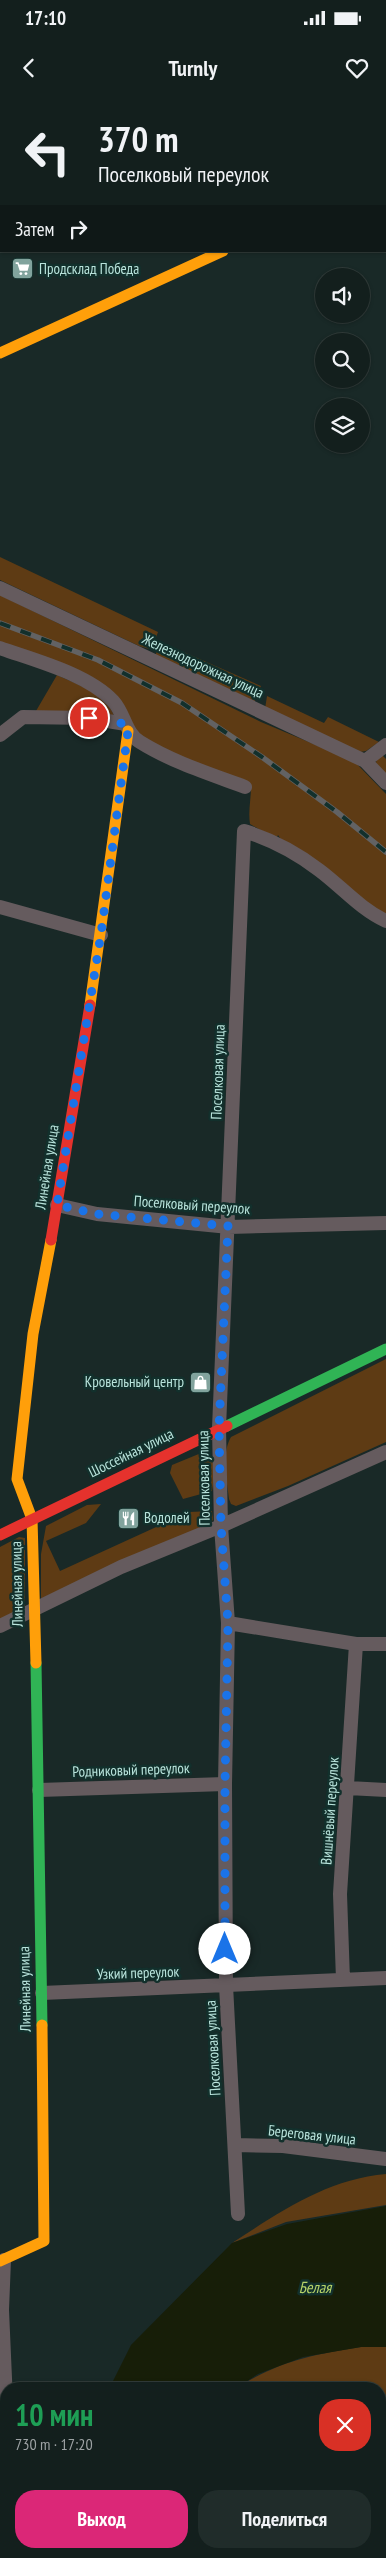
<!DOCTYPE html>
<html lang="ru">
<meta charset="utf-8">
<style>
:root{--surface:#131f1d;--page:#202c2a;--text:#f1f3f6;--muted:#9da2a4;--line:#323d3b;--accent:#db2777}
body{margin:0;font-family:"PT Sans Narrow",sans-serif;background:var(--page);color:var(--text);height:100vh;display:flex;flex-direction:column;font-size:19px;white-space:nowrap}
*{box-sizing:border-box;margin:0}
p{font-size:16px;color:var(--muted)}
.icon{flex:none;width:28px;height:28px;fill:none;stroke:currentColor;stroke-width:2;stroke-linecap:round;stroke-linejoin:round}
.map{position:relative;flex:1;overflow:hidden}
.panel{position:absolute;left:0px;top:2282px;width:386px;height:176px;display:flex;flex-direction:column;background:var(--surface);border-radius:20px 20px 0 0;box-shadow:0 1px 4px #0004,0 0 0 1px var(--line)}
.panel>*{flex:none}
.guide{position:absolute;left:0px;top:0px;width:386px;height:152px;box-shadow:0 1px 4px #0004,0 0 0 1px var(--line);background:#131f1d;color:var(--text);overflow:hidden}
.fabs{position:absolute;left:315px;top:168px;display:grid;gap:10px}
.fabs a{display:grid;place-items:center;width:55px;height:55px;border-radius:50%;background:var(--surface);box-shadow:0 1px 4px #0004,0 0 0 1px var(--line);font-size:25px}
.pin{position:absolute;display:grid;place-items:center;width:42px;height:42px;color:#fff;margin:-21px;border:2px solid #fff;border-radius:50%;box-shadow:0 1px 5px #0007}
.me{position:absolute;width:55px;margin:-28px;rotate:0deg;stroke-linejoin:round;filter:drop-shadow(0 0 4px #0008)}
.turn{display:flex;align-items:center;gap:18px;height:105px;padding:0 15px;font-size:22px}
.turn .icon{width:65px;height:65px;stroke-width:2.5}
.turn b{display:block;font-size:35px;line-height:42px}
.then{display:flex;align-items:center;height:48px;padding:0 15px;background:#0003;gap:10px;font-size:19px}
.round{display:grid;place-items:center;flex:none;width:52px;height:52px;border-radius:20px;background:var(--page)}
.summary{display:flex;align-items:center;justify-content:space-between;height:85px;padding:0 15px}
h1{font-size:30px;font-weight:600;line-height:38px;color:#1e9e55}
.action{display:flex;gap:10px;margin-top:auto;padding:10px 15px}
.action a{flex:1;height:58px;border-radius:20px;background:var(--accent);color:#fff;font-size:20px;font-weight:600;line-height:58px;text-align:center}
.action a+a{background:var(--page);color:var(--text)}
.status{display:flex;justify-content:space-between;align-items:center;height:35px;padding:0 25px;background:var(--surface);direction:ltr}
.status svg{height:14px;fill:currentColor}
header{display:flex;justify-content:space-between;align-items:center;height:65px;padding:0 15px;background:var(--surface);font-size:22px;font-weight:600}
.map>svg:first-child{display:block}
.green{fill:#5e3b14}
.water{fill:#171e08}
.lines{fill:none;stroke-linecap:round;stroke-linejoin:round}
.street{stroke:#655b5e;stroke-width:14}
.fast{stroke:#30b455;stroke-width:11}
.slow{stroke:#ff9f0a;stroke-width:11}
.jam{stroke:#e5322d;stroke-width:11}
.rail-casing{stroke:#626263;stroke-width:5.5}
.rail{stroke:#12302c;stroke-width:4;stroke-dasharray:11;stroke-linecap:butt}
.route{stroke:#1a73e8;stroke-width:9;stroke-dasharray:0 16.2}
.labels{text-anchor:middle;stroke-width:5;stroke-linejoin:round;paint-order:stroke}
.poi-label{font-size:15px;fill:#b9e4dc;stroke:#12302c;text-anchor:start}
.street-label{font-size:15px;fill:#b9e4dc;stroke:#12302c}
.water-label{font-size:16px;font-style:italic;fill:#b5d268;stroke:#12302c}
</style>
<div class="status"><b>17:10</b><svg viewBox="0 0 49 12"><path d="M0 12V9h3v3zM5 12V6h3v6zM10 12V3h3v9zM15 12V0h3v12zM26 1h20v11H26zM47 4h2v5h-2z"/></svg></div>
<header><svg class="icon" aria-label="back" viewBox="0 0 24 24"><path d="M15 5l-7 7 7 7"/></svg>Turnly<svg class="icon" aria-label="heart" viewBox="0 0 24 24"><path d="M12 20l-8-8c-3-5 5-10 8-4 3-6 11-1 8 4z"/></svg></header>
<div class="map">
<svg width="386" height="2458" viewBox="0 0 386 2458">
<rect width="100%" height="100%" fill="#192927"/>
<path class="green" d="M 0,457 L 158,532 L 153,546 L 149,549 L 139,546 L 0,480 Z
M 0,495 L 261,622 L 354,661 L 386,694 L 386,818 L 284,744 L 278,735 L 276,739 L 250,724 C 248,711 251,700 251,686 L 167,653 L 138,636 L 120,604 L 0,545 Z
M 161,542 L 261,586 L 254,602 L 155,556 Z
M 57,575 C 76,584 107,594 114,616 L 36,611 Z
M 267,596 L 324,623 L 328,617 L 379,642 L 366,651 L 360,652 L 265,609 Z
M 382,655 L 386,659 L 386,677 L 376,663 L 377,656 Z
M 386,1259 L 386,1342 L 288,1386 L 236,1406 L 231,1404 L 229,1399 C 227,1380 221,1354 231,1337 Z
M 206,1351 L 216,1368 L 212,1391 L 183,1399 L 170,1373 L 172,1365 Z
M 101,1404 L 86,1423 L 46,1441 L 60,1471 L 189,1412 L 212,1411 L 213,1420 L 203,1428 L 41,1500 L 41,1454 L 46,1426 L 87,1405 Z
M 19,1437 L 25,1438 L 25,1509 L 0,1521 L 0,1447 Z
M 386,2074 L 386,2105 L 286,2122 L 232,2143 C 280,2112 327,2079 386,2074 Z
M 361,2247 L 386,2247 L 386,2458 L 110,2458 L 113,2452 L 380,2452 L 380,2289 L 235,2289 C 279,2261 311,2255 361,2247 Z"/>
<path class="water" d="M 386,2106 L 386,2247 L 361,2247 L 303,2257 L 258,2274 L 235,2289 L 109,2289 L 131,2245 L 232,2143 L 287,2124 Z
M 6,2427 L 6,2452 L 113,2453 L 110,2458 L 0,2458 L 0,2433 Z"/>
<g class="lines">
<path class="street" d="M 0,488 L 365,661 L 386,683
M 0,548 C 34,560 88,574 113,601 C 125,614 125,633 140,642 C 172,662 210,674 245,687
M 0,635 L 23,617 L 89,618 L 126,624
M 365,661 L 386,645
M 0,807 L 101,835
M 57,1105 L 97,1114 L 229,1127 L 386,1123
M 228,1523 L 356,1544 L 386,1544
M 0,1526 L 121,1467 L 221,1426 L 386,1352
M 348,1688 L 386,1690
M 39,1690 L 225,1684
M 343,1880 L 340,1794 L 356,1544
M 42,1893 L 386,1878
M 235,2045 L 283,2046 L 386,2059
M 238,2114 L 226,1885 L 225,1684 L 228,1523 L 221,1426 L 219,1328 L 244,731 C 270,739 297,753 319,770 C 342,787 360,809 386,821
M 0,2321 L 6,2301 L 2,2210 L 4,2160"/>
<path class="fast" d="M 385,83 L 386,82
M 227,1326 L 386,1249
M 36,1563 L 42,1925"/>
<path class="slow" d="M 0,253 L 223,151
M 90,905 L 128,631
M 36,1563 L 32,1419 L 17,1379 L 33,1234 L 51,1140
M 0,2161 L 44,2141 L 42,1925"/>
<path class="jam" d="M 51,1140 L 90,905
M 0,1435 L 227,1326"/>
<defs>
<path id="rail" d="M 0,523 L 98,560 L 182,603 L 262,657 L 337,712 L 386,752"/>
</defs>
<use href="#rail" class="rail-casing"/>
<use href="#rail" class="rail"/>
</g>
<g class="lines">
<path class="route" d="M 89,618 L 126,624 L 128,631 L 101,834 L 57,1105 L 97,1114 L 228,1126 L 219,1328 L 221,1426 L 228,1523 L 225,1684 L 225,1849"/>
</g>
<defs>
<symbol id="supermarket-square" viewBox="-11 -11 22 22"><rect x="-9" y="-9" width="18" height="18" rx="4" fill="#81a39d" stroke="#12302c"/><path d="M-6-5.5h2.5l.6 2H6L4.5 2H-2.5L-4.4-4H-6ZM-1.5 3.2a1.3 1.3 0 1 0 .1 0ZM3 3.2a1.3 1.3 0 1 0 .1 0Z" fill="#fff"/></symbol>
<symbol id="shop-square" viewBox="-11 -11 22 22"><rect x="-9" y="-9" width="18" height="18" rx="4" fill="#81a39d" stroke="#12302c"/><path d="M-5-2.5h2.3a2.7 3.5 0 0 1 5.4 0H5L5.5 6h-11ZM-1.5-2.5h3a1.5 2.3 0 0 0-3 0Z" fill="#fff"/></symbol>
<symbol id="restaurant-square" viewBox="-11 -11 22 22"><rect x="-9" y="-9" width="18" height="18" rx="4" fill="#81a39d" stroke="#12302c"/><path d="M-5-6h1v4h1v-4h1v4h1v-4h1v5L-1.5 .5V6h-2V.5L-5-1ZM5-6V6H3V1.5H1.5Q1.5-4 5-6Z" fill="#fff"/></symbol>
</defs>
<g fill-rule="evenodd">
<use href="#supermarket-square" x="10" y="156" width="25" height="25"/>
<use href="#shop-square" x="188" y="1270" width="25" height="25"/>
<use href="#restaurant-square" x="116" y="1406" width="25" height="25"/>
</g>
<g class="labels">
<g class="poi-label">
<text x="39" y="174">Продсклад Победа</text>
<text x="184" y="1287" text-anchor="end">Кровельный центр</text>
<text x="144" y="1423">Водолей</text>
</g>
<g class="street-label">
<text transform="translate(203 566) rotate(25)" y="5">Железнодорожная улица</text>
<text transform="translate(218 972) rotate(-88)" y="5">Поселковая улица</text>
<text transform="translate(47 1067) rotate(-81)" y="5">Линейная улица</text>
<text transform="translate(192 1105) rotate(4)" y="5">Поселковый переулок</text>
<text transform="translate(131 1353) rotate(-26)" y="5">Шоссейная улица</text>
<text transform="translate(204 1378) rotate(-91)" y="5">Поселковая улица</text>
<text transform="translate(17 1484) rotate(-91)" y="5">Линейная улица</text>
<text transform="translate(131 1670) rotate(-2)" y="5">Родниковый переулок</text>
<text transform="translate(330 1711) rotate(-86)" y="5">Вишнёвый переулок</text>
<text transform="translate(138 1873) rotate(-2)" y="5">Узкий переулок</text>
<text transform="translate(25 1889) rotate(-91)" y="5">Линейная улица</text>
<text transform="translate(213 1948) rotate(-93)" y="5">Поселковая улица</text>
<text transform="translate(312 2035) rotate(6)" y="5">Береговая улица</text>
</g>
<g class="water-label">
<text x="315" y="2193">Белая</text>
</g>
</g>
</svg>
<div class="fabs">
<a><svg class="icon" aria-label="sound" viewBox="0 0 24 24"><path d="M4 9h4l5-4v14l-5-4H4zM17 9q2 3 0 6"/></svg></a>
<a><svg class="icon" aria-label="search" viewBox="0 0 24 24"><circle cx="10" cy="10" r="6"/><path d="M15 15l6 6"/></svg></a>
<a><svg class="icon" aria-label="layers" viewBox="0 0 24 24"><path d="M12 4l9 5-9 5-9-5zM3 14l9 5 9-5"/></svg></a>
</div>
<div class="pin" style="left:89px;top:618px;background:#d93025"><svg class="icon" aria-label="arrive" viewBox="0 0 24 24"><path d="M6 21V4h12l-3 4 3 4H6"/></svg></div>
<svg class="me" style="left:225px;top:1849px" viewBox="-20 -20 40 40"><circle r="19" fill="#fff"/><path d="M0-13L10 11 0 6-10 11z" fill="#1a73e8"/></svg>
<div class="guide">
<div class="turn"><svg class="icon" aria-label="left" viewBox="0 0 24 24"><path d="M17 20v-9H6M10 6l-5 5 5 5"/></svg><div><b>370 m</b>Поселковый переулок</div></div>
<div class="then">Затем<svg class="icon" aria-label="right" viewBox="0 0 24 24"><path d="M7 20v-9h11M14 6l5 5-5 5"/></svg></div>
</div>
<section class="panel">
<div class="summary"><div><h1>10 мин</h1><p>730 m · 17:20</p></div><a class="round" style="background:#d93025;color:#fff"><svg class="icon" aria-label="close" viewBox="0 0 24 24"><path d="M6 6l12 12M18 6L6 18"/></svg></a></div>
<div class="action"><a>Выход</a><a>Поделиться</a></div>
</section>
</div>
